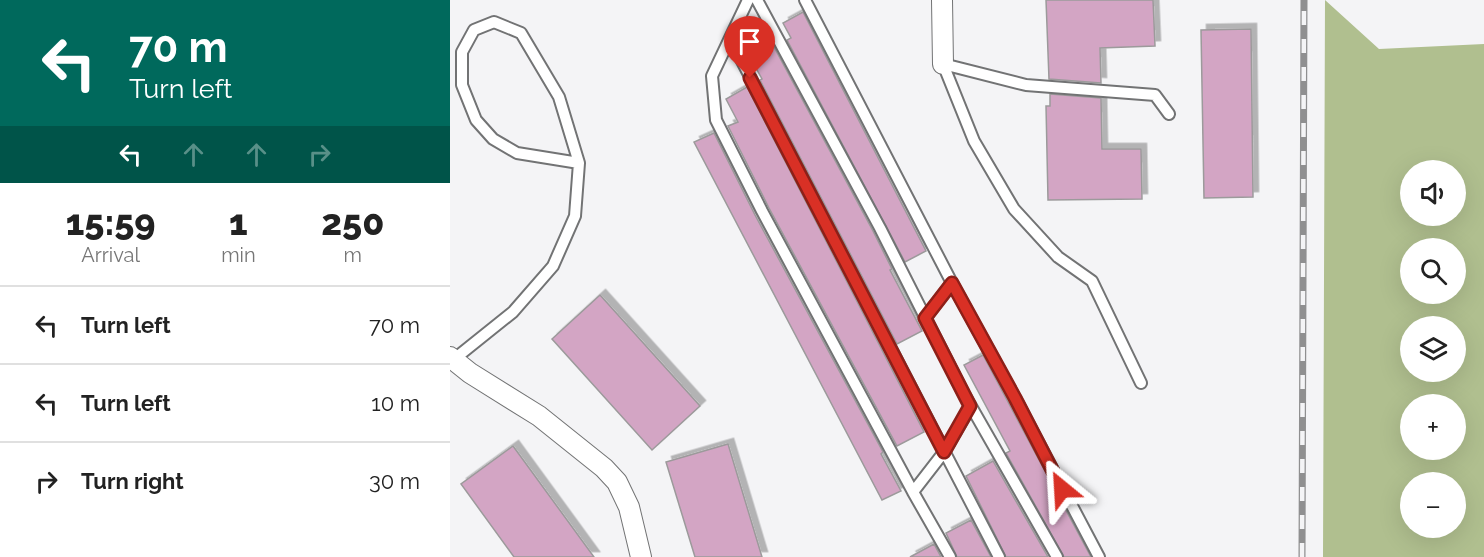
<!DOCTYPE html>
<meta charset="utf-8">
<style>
:root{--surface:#fff;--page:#f6f6f6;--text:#222;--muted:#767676;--line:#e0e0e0}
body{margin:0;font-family:Raleway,sans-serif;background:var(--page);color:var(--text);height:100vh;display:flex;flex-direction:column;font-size:22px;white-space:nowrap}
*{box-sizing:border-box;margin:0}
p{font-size:20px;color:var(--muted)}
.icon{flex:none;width:33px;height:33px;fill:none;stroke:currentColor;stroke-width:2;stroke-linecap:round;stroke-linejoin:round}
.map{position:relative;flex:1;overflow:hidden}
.panel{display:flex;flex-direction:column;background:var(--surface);width:450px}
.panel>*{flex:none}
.guide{background:#00695c;color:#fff;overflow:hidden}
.tools{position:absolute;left:950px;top:160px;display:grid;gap:12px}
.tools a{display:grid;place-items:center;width:66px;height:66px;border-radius:50%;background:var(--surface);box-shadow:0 6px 24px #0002;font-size:30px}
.pin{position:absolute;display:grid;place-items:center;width:51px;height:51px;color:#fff;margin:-62px -26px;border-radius:50% 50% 50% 0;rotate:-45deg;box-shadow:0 0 6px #0007}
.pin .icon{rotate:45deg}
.me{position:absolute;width:66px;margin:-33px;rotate:333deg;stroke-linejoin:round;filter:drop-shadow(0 0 4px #0008)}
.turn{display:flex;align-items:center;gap:21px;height:126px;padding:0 30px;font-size:27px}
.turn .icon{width:78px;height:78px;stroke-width:2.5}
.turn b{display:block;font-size:42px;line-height:51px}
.lanes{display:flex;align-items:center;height:57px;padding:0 30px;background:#0003;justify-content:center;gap:30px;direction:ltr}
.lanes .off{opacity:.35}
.eta{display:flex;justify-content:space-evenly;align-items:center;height:102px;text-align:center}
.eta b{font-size:36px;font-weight:800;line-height:42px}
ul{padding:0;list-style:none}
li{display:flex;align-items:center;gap:18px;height:78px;padding:0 30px;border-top:2px solid var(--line)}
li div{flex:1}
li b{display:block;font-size:22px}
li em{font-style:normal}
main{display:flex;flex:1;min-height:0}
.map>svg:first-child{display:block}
.forest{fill:#b0bf8f;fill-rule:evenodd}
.building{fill:#d3a5c4;stroke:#9c9a9b;stroke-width:1.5;filter:url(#shadow)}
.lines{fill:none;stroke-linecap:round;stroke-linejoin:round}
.service-casing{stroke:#727374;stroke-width:14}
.minor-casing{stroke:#727374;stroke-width:22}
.service{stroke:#fff;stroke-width:10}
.minor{stroke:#fff;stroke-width:20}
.rail-casing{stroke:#8f8f90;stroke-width:7}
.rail{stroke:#f4f4f6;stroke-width:4.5;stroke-dasharray:14;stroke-linecap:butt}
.route-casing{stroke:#8d1f18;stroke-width:15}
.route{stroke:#d93025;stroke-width:10}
</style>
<main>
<section class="panel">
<div class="guide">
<div class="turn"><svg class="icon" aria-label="left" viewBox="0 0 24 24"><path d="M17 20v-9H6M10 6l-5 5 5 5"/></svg><div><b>70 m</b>Turn left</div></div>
<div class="lanes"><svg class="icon" aria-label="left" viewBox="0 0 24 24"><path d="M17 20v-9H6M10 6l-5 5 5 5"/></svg><svg class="icon off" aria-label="ahead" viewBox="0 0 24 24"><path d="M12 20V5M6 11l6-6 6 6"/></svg><svg class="icon off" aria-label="ahead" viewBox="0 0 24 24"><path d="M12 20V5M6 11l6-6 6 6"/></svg><svg class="icon off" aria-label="right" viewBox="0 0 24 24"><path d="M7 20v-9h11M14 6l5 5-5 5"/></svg></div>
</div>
<div class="eta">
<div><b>15:59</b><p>Arrival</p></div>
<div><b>1</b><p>min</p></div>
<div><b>250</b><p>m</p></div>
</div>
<ul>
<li><svg class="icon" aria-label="left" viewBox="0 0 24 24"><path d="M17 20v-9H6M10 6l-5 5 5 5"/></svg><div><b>Turn left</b></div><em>70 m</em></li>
<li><svg class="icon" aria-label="left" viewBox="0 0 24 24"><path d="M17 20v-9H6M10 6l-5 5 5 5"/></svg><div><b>Turn left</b></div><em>10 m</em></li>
<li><svg class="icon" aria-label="right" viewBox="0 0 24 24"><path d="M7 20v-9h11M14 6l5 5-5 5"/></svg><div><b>Turn right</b></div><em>30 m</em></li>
</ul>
</section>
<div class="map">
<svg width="1034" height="557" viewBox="0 0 1034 557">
<defs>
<filter id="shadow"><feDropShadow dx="5.5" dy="-5.5" stdDeviation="0" flood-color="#0004"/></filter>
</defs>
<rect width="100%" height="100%" fill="#f4f4f6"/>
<path class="forest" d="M 875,0 L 929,49 L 1034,44 L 1034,557 L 873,557 ZM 960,171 L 1005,171 L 1005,216 L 960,216 ZM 960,249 L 1005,249 L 1005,294 L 960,294 ZM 960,327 L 1005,327 L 1005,372 L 960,372 ZM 960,405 L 1005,405 L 1005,450 L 960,450 ZM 960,483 L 1005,483 L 1005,528 L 960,528 Z"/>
<path class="building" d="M 596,0 L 703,0 L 705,46 L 650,48 L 651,83 L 599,79 Z
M 353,12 L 476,251 L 455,262 L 337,40 L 341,38 L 333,23 Z
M 801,29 L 803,197 L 754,198 L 751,30 Z
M 324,47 L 423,231 L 442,269 L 440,270 L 472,331 L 447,344 L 310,80 L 312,79 L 301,59 Z
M 297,87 L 474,432 L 447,446 L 319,208 L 278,126 L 288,122 L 276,99 Z
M 600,94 L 651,98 L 652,149 L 691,149 L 692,199 L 598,200 L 596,106 L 600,106 Z
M 264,133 L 305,215 L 433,452 L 431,454 L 451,491 L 432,500 L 244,142 Z
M 150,295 L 250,406 L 202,450 L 102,339 Z
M 533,355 L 558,402 L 641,557 L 614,557 L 556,453 L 560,451 L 514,365 Z
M 278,444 L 312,557 L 245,557 L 216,462 Z
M 63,446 L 144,557 L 64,557 L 11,484 Z
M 543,461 L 598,557 L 556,557 L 516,476 Z
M 521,520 L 541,557 L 507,557 L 496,533 Z
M 484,544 L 491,557 L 460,557 Z"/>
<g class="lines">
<defs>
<path id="service" d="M 298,0 L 262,76 L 266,120 L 312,211 L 463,492 L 500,557
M 307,0 L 430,228 L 514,394 L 607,557
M 355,0 L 502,283 L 565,398 L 649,557
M 280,38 L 549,557
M 493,64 L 524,141 L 564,209 L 608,257 L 642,281 L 691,383
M 493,64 L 576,85 L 705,95 L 719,114
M 475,318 L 502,283
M 3,360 L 63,312 L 103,266 L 125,216 L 129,163 L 109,97 L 71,33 L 44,22 L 24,30 L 12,52 L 12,85 L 26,120 L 43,139 L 67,153 L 129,163
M 463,492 L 494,452 L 521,406"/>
<path id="minor" d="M 492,0 L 493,64
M 0,357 L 20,373 L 89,416 L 154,468 L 167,482 L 179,507 L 191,557"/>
</defs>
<use href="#service" class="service-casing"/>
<use href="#minor" class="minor-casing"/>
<use href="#service" class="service"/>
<use href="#minor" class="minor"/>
<defs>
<path id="rail" d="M 852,557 L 854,0"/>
</defs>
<use href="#rail" class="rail-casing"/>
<use href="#rail" class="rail"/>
</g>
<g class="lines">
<defs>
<path id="route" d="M 300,78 L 494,452 L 520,406 L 475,318 L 502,283 L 565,398 L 612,489"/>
</defs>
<use href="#route" class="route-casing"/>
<use href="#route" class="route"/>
</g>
</svg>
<div class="tools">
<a><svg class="icon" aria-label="sound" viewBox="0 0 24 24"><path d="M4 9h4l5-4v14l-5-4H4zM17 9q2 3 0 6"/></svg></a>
<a><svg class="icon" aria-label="search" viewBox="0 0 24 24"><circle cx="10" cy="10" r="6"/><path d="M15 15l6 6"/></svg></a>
<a><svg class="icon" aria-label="layers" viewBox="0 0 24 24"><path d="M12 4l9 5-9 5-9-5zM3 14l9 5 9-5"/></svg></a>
<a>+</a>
<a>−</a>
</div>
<div class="pin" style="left:300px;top:78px;background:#d93025"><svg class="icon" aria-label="arrive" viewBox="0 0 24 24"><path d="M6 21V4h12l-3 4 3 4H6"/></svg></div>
<svg class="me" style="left:612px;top:489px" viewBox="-20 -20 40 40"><path d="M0-17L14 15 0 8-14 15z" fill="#d93025" stroke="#fff" stroke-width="4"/></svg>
</div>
</main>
